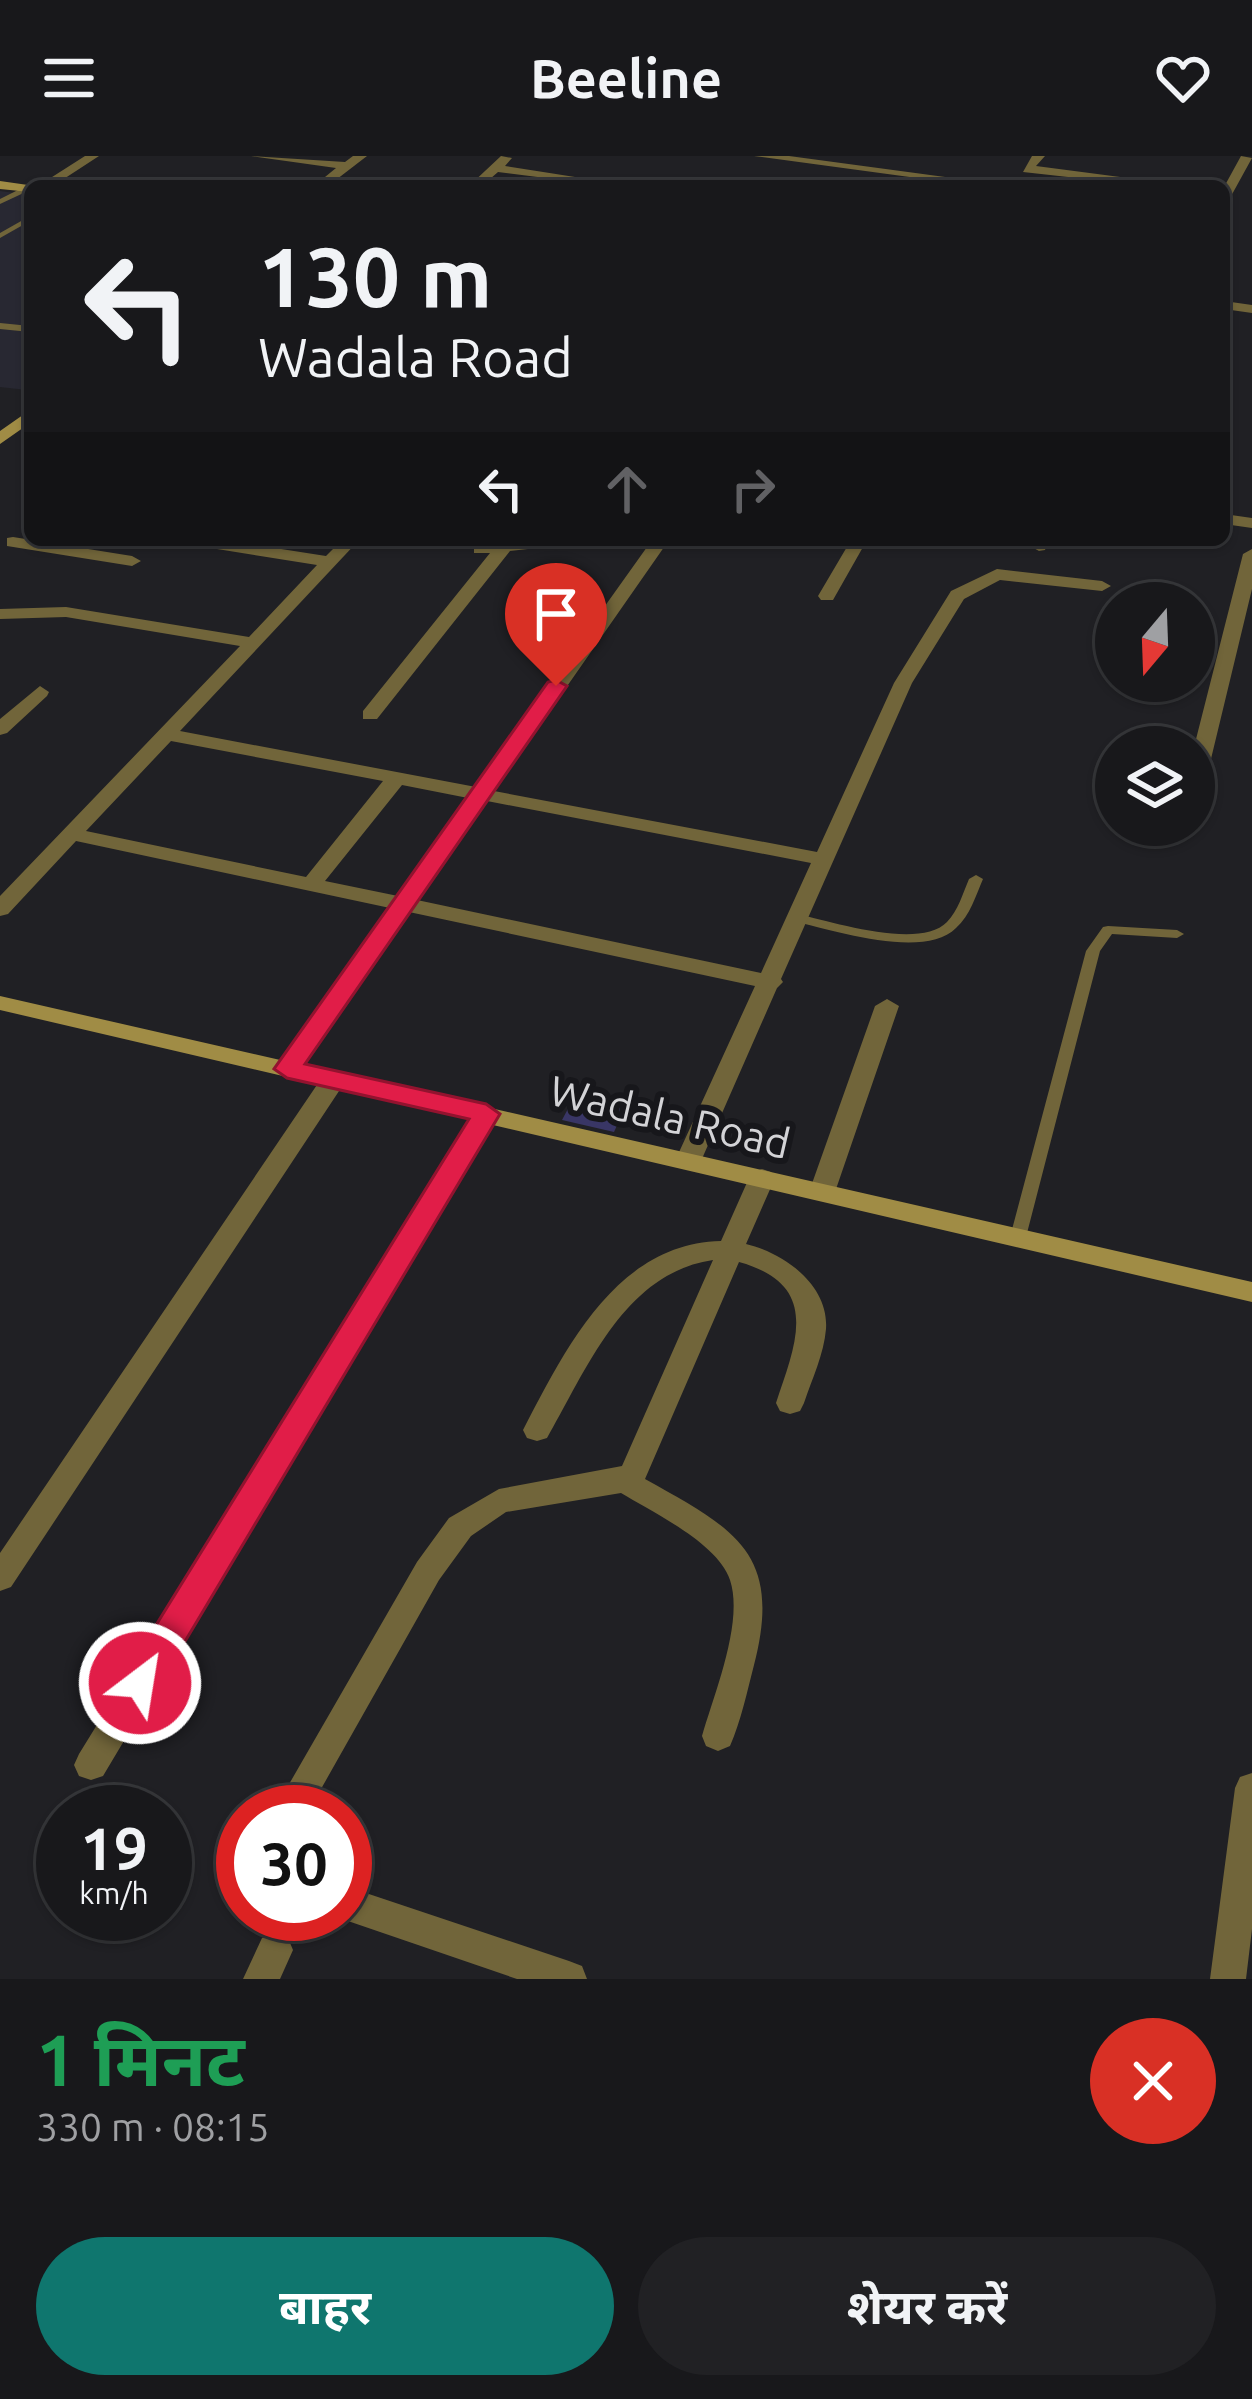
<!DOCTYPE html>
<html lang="hi">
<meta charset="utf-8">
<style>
:root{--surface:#18181b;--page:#212124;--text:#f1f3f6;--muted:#9fa0a3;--line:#36373a;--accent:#0f766e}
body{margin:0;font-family:Ubuntu,"Noto Sans Devanagari",sans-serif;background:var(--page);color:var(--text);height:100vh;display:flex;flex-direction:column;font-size:45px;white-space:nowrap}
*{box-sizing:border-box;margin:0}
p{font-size:39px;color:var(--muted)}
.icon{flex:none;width:66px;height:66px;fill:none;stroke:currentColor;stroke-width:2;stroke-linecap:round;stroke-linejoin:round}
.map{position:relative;height:1823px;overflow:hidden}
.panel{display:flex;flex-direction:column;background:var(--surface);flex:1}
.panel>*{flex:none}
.hud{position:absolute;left:24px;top:24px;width:1206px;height:366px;border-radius:18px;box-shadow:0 3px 9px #0004,0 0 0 3px var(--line);background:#18181b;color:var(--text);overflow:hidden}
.needle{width:78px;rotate:199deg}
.controls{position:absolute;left:1095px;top:426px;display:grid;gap:24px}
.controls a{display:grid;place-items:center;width:120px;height:120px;border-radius:50%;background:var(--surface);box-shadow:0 3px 9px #0004,0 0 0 3px var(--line);font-size:60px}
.speed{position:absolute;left:36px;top:1629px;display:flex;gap:24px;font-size:60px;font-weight:700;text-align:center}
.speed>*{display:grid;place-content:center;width:156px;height:156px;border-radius:50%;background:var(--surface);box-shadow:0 3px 9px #0004,0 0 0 3px var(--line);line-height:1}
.speed small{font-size:30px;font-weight:400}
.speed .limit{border:18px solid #d22;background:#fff;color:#111}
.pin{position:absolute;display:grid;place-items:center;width:102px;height:102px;color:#fff;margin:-123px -51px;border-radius:50% 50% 50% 0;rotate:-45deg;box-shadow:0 0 12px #0007}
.pin .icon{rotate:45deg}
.me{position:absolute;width:132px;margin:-66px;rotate:31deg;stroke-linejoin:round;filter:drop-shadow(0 0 9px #0008)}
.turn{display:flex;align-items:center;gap:42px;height:252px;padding:0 36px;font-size:54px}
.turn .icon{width:156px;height:156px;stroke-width:2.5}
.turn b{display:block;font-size:84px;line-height:102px}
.lanes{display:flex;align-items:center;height:114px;padding:0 36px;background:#0003;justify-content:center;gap:60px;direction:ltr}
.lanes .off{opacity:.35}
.round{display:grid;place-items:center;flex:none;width:126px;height:126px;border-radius:63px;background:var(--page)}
.head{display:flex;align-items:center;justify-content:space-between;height:204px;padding:0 36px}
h1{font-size:72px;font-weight:700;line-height:90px;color:#1e9e55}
.action{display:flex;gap:24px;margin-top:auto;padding:24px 36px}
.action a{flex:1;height:138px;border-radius:72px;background:var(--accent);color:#fff;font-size:48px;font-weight:700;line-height:138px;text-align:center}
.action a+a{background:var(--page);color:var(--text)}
header{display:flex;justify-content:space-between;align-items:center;height:156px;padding:0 36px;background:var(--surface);font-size:54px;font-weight:700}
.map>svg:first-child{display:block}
.built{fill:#282832}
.building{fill:#393665}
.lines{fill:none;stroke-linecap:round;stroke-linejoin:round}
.lane{fill:#71653a;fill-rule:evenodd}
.street{fill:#71653a;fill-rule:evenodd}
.secondary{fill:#a08c45;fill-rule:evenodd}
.route{fill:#e11d48;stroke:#92132f;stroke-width:3}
.labels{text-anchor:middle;stroke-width:12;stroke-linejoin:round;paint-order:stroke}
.street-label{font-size:42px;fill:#d3d3d6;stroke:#17171b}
</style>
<header><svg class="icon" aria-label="menu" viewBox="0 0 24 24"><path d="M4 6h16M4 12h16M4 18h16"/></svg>Beeline<svg class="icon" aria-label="heart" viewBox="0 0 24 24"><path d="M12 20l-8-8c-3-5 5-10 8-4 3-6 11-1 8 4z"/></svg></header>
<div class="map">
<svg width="1252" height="1823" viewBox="0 0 1252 1823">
<rect width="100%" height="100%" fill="#202024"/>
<path class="built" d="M 0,35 L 30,39 L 27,234 L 0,231 Z"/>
<path class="building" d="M 577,936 L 627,947 L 614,976 L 562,964 Z"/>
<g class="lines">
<path class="lane" d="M 26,30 L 30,30 L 30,34 L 0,48 L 0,43 Z
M 30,60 L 30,65 L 0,82 L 0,77 Z
M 0,167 L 30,170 L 30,176 L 0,173 Z
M 976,719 L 983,723 C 976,739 970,760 956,772 C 924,804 833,774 793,765 L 791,762 L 798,758 C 832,766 920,794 947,766 C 958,755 963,737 969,723 Z
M 1108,770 L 1177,774 L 1184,778 L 1177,782 L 1112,778 L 1100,795 L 1026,1081 L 1024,1085 L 1012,1085 L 1010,1081 L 1086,795 L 1103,771 Z"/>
<path class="street" d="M 85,0 L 99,0 L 53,30 L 38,30 Z
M 251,0 L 345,6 L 353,0 L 367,0 L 328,30 L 314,30 L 336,12 Z
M 501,0 L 512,2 L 505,10 L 575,21 L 569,25 L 498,16 L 482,30 L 469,30 Z
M 754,0 L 789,0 L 1012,30 L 976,30 Z
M 1032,0 L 1045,0 L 1036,10 L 1189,30 L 1149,30 L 1023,16 Z
M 1241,0 L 1252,2 L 1230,42 L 1224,46 L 1224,31 Z
M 1224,145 L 1252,149 L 1252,157 L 1224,153 Z
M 1224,358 L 1252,362 L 1252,372 L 1224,368 Z
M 13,381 L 132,400 L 141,405 L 132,410 L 7,390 L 7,382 Z
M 184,384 L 224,384 L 326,400 L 342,384 L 359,384 L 180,575 L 476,631 L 652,384 L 669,384 L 494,635 L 817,696 L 894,527 L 951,435 L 997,413 L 1102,425 L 1111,430 L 1102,435 L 1000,424 L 964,443 L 912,527 L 781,823 L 783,826 L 777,832 L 701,1005 L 688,1014 L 675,1005 L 755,830 L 409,756 L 295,919 L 287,921 L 275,913 L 390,752 L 76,685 L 8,758 L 0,760 L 0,740 L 240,490 L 66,461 L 0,463 L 0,453 L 66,451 L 249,481 L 317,409 L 192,389 ZM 171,585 L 383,625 L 306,721 L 86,675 ZM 402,629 L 468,642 L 398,740 L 325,725 ZM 487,645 L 811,707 L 761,817 L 417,744 Z
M 516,384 L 572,384 L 564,389 L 510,395 L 377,563 L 363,563 L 363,555 L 490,397 L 474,397 L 474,389 Z
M 851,384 L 867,384 L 833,444 L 821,444 L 818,440 Z
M 1033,384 L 1049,384 L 1045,394 L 1039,395 L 1030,390 Z
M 1252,393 L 1252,433 L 1210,607 L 1207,611 L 1194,611 L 1194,591 L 1243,398 Z
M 40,530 L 49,536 L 47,540 L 7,577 L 0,579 L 0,563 Z
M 887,843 L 899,850 L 835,1036 L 831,1042 L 813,1042 L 809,1036 L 875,850 Z
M 334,915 L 343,917 L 346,923 L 343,929 L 11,1431 L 0,1435 L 0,1397 L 325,917 Z
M 486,950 L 498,958 L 103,1620 L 91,1624 L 79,1620 L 74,1609 L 79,1598 L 477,952 Z
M 762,1013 L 771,1016 L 775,1022 L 746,1088 C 784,1097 829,1129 826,1173 C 824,1198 812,1223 804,1247 L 800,1255 L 790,1258 L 780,1255 L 776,1247 C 796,1187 822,1129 739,1106 L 645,1323 C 735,1373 783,1397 754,1509 C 747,1536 741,1565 730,1590 L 718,1595 L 706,1590 L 702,1580 C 714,1538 744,1466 730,1424 C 718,1387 652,1356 621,1337 L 506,1356 L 471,1380 L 439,1424 L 308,1656 L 273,1656 L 417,1406 L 449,1362 L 499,1333 L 622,1310 L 713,1104 C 624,1117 587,1213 547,1282 L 537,1285 L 527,1282 L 523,1274 C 565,1193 617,1087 721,1085 L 749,1022 L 753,1016 Z
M 1252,1617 L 1252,1773 L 1246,1823 L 1210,1823 L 1235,1632 L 1240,1621 Z
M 345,1730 L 569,1805 L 582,1810 L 587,1823 L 517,1823 L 345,1764 L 332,1758 L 345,1758 Z
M 275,1777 L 288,1782 L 293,1794 L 280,1823 L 243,1823 L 262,1782 Z"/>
<path class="secondary" d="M 0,25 L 35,30 L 30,30 L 30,36 L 0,33 Z
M 30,254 L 30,267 L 0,288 L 0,275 Z
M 0,840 L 1252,1126 L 1252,1146 L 0,854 Z"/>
</g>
<path class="route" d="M 556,524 L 567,530 L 305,908 L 486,948 L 500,958 L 153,1539 L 140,1543 L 127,1539 L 122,1527 L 127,1516 L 469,963 L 287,922 L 274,913 L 548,526 Z"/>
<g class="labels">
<g class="street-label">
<text transform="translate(670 961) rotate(13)" y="15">Wadala Road</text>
</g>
</g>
</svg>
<div class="controls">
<a><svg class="needle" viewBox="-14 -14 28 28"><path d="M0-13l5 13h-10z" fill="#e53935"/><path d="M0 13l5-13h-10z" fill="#9fa0a3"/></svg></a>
<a><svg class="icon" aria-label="layers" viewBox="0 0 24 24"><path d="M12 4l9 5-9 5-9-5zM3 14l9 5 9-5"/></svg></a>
</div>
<div class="speed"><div>19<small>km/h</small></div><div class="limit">30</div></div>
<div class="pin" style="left:556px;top:530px;background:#d93025"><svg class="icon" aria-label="arrive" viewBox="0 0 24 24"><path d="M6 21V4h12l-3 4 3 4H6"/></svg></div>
<svg class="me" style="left:140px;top:1527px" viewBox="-20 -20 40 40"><circle r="17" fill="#e11d48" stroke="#fff" stroke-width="3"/><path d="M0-11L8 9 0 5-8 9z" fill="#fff"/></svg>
<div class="hud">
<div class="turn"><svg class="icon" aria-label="left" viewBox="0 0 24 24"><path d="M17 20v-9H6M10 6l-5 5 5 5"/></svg><div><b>130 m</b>Wadala Road</div></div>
<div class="lanes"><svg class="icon" aria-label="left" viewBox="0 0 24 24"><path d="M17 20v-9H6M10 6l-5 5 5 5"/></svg><svg class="icon off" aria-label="ahead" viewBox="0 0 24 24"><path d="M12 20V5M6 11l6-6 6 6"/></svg><svg class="icon off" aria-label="right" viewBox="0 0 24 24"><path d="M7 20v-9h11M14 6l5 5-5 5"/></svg></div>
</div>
</div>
<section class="panel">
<div class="head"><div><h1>1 मिनट</h1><p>330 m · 08:15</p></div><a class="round" style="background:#d93025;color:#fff"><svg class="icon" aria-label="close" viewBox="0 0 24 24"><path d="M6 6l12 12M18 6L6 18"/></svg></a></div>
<div class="action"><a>बाहर</a><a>शेयर करें</a></div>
</section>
